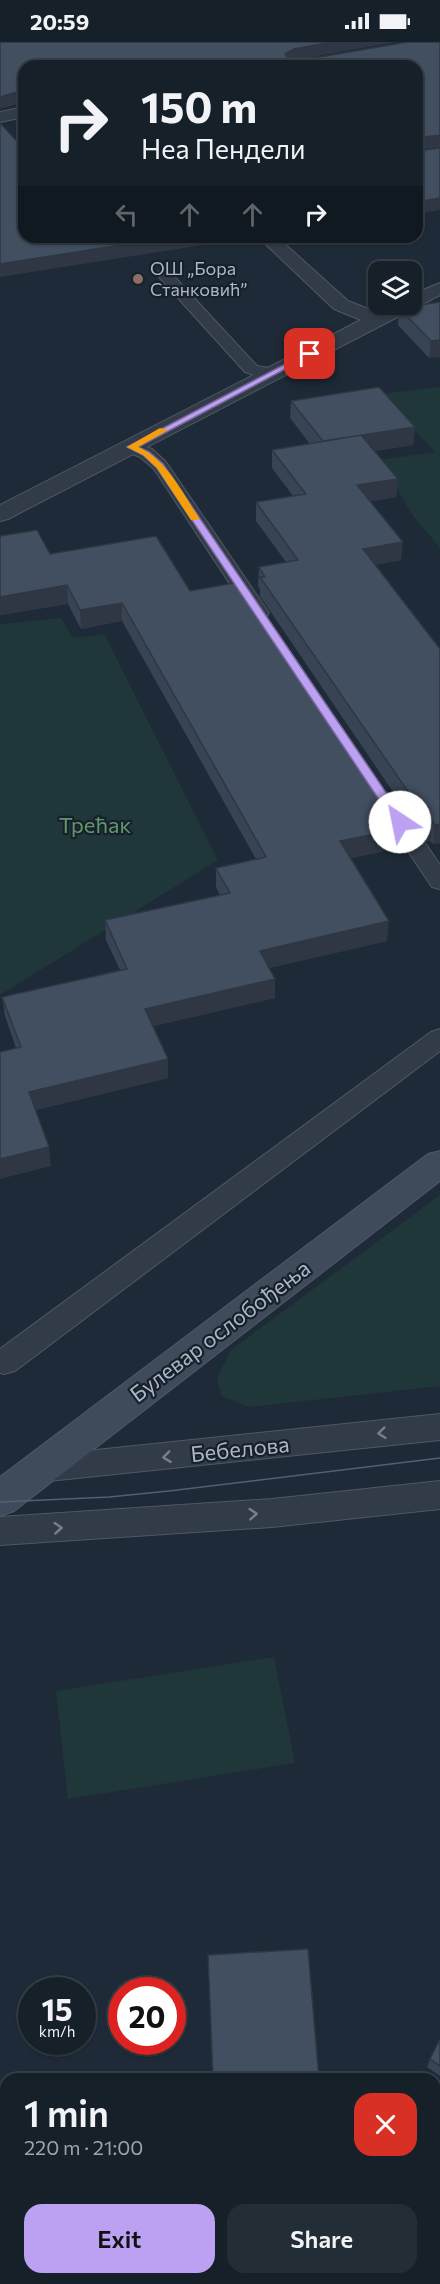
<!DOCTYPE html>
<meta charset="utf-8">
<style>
:root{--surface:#162029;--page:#232d35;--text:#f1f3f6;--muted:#9ea3a8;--line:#353e46;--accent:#bca0f2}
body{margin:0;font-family:Commissioner,sans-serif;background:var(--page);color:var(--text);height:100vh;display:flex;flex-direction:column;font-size:22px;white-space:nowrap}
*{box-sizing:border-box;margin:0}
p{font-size:20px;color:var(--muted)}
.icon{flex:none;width:33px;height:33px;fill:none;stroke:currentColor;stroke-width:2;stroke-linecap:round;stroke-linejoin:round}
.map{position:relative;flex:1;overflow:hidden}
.side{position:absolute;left:0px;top:2031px;width:441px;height:212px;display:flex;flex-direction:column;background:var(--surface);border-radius:18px 18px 0 0;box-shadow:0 2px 4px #0004,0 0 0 2px var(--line)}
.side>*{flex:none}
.guide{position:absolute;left:18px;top:18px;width:405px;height:183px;border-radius:18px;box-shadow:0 2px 4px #0004,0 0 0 2px var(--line);background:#162029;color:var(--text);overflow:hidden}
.fabs{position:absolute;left:368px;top:219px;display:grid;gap:12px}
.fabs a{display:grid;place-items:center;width:54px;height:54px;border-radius:12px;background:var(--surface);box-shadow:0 2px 4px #0004,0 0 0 2px var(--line);font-size:30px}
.speed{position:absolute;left:18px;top:1935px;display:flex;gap:12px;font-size:30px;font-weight:700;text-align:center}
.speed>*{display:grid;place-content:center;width:78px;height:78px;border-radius:50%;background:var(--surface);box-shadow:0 2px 4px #0004,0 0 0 2px var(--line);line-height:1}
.speed small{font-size:15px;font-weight:400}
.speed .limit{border:9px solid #d22;background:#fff;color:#111}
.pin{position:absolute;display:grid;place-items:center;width:51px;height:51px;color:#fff;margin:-26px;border-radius:12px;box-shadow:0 3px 9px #0006}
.me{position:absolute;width:66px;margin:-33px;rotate:326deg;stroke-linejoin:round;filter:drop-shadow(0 0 4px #0008)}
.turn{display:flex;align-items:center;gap:21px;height:126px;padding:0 24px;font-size:27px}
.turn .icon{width:78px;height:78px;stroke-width:2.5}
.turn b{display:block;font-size:42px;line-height:51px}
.lanes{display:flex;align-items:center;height:57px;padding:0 24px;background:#0003;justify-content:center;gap:30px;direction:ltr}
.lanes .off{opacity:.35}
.round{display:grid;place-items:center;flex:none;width:63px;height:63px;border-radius:18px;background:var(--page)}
.overview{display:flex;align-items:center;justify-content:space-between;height:102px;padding:0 24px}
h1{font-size:36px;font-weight:600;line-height:45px}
.action{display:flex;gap:12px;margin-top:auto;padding:12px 24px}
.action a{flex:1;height:69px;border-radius:18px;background:var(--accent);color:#111;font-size:24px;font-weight:600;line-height:69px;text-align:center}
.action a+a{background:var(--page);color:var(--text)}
.status{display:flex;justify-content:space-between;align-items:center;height:42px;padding:0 30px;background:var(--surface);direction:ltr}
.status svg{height:16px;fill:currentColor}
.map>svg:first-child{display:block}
.green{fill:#203739}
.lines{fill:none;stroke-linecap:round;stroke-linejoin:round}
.service-casing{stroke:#4f5966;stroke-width:2}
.minor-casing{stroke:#4f5966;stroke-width:2}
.tertiary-casing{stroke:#4f5966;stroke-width:2}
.secondary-casing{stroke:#4f5966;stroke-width:2}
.service{fill:#323c48;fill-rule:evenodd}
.minor{fill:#323c48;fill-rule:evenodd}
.tertiary{fill:#323c48;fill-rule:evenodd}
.secondary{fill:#3f4b5b;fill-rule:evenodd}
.tram{stroke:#53606f;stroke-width:1.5}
.wall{fill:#384453}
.shaded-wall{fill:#2e3743}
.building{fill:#414f60;stroke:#2e3743;stroke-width:1.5}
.oneway{stroke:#757f8d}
.route{fill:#bca0f2;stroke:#7a689d;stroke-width:1.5}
.slow{fill:#f59e0b}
.education-dot{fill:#8d6e63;stroke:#17212c;stroke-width:2}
.labels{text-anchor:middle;stroke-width:4.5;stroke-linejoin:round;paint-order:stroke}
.far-poi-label{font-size:18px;fill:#acb6c5;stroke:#17212c;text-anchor:start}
.park-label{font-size:22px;fill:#62966c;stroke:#17212c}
.street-label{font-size:22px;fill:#acb6c5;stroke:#17212c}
</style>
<div class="status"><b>20:59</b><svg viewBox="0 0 49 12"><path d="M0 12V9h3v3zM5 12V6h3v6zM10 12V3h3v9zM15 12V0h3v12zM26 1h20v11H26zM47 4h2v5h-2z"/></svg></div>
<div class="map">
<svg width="440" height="2242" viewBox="0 0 440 2242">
<rect width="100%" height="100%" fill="#1e2a37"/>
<path class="green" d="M 440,345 L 440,506 L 413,474 L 379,418 L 435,410 L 381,352 Z
M 61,576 L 73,596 L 104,592 L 218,818 L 0,953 L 0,582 Z
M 440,1153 L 440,1344 L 249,1365 L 221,1354 L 217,1336 L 231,1308 Z
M 274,1615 L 295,1721 L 68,1757 L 56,1649 Z"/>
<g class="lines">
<defs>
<path id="service" d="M 164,228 L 169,229 L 257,324 L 281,328 L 283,331 L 281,334 L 262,336 L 245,330 L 159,235 L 157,232 L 159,229 Z
M 131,400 L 152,407 L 166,420 L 269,571 L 266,575 L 252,575 L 154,427 L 140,415 L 125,409 L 122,405 L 125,401 Z
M 384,750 L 392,752 L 440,823 L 440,847 L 432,845 L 373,757 L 376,752 Z
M 440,987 L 440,1009 L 15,1329 L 4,1332 L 0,1331 L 0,1307 L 431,990 Z
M 440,1372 L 440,1398 L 39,1440 L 28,1436 L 23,1427 L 28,1418 L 39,1414 Z
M 440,1439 L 440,1467 L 272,1485 L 0,1503 L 0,1475 L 272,1457 Z
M 75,2236 L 133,2236 L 131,2242 L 73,2242 Z"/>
<path id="minor" d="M 258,195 L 277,195 L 348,259 L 376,270 L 391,262 L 411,262 L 411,253 L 440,241 L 440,253 L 8,477 L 0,479 L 0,463 L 361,278 L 334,267 Z"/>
<path id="tertiary" d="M 24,65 L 24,75 L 0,80 L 0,70 Z"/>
<path id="secondary" d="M 440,1109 L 440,1139 L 14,1469 L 0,1474 L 0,1435 L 428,1112 Z"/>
</defs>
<use href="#service" class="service-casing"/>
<use href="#minor" class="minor-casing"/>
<use href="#tertiary" class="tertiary-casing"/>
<use href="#secondary" class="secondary-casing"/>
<use href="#service" class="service"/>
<use href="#minor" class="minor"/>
<use href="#tertiary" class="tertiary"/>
<use href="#secondary" class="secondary"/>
<path class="tram" d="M 0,1460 L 109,1455 L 169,1449 L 440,1416"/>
</g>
<path class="wall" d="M 440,260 L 429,316 L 398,283 L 399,266 Z
M 291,359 L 415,385 L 413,403 L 374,409 L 398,437 L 396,455 L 370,459 L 401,518 L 375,523 L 440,801 L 433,802 L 430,799 L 427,800 L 260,554 L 260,547 L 258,544 L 259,525 L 286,520 L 256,479 L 256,460 L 293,454 L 272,426 L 272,408 L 310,402 L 290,376 Z
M 0,494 L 50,512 L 190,549 L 405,786 L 403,805 L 350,816 L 387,899 L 269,926 L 275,937 L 275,956 L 153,984 L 168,1017 L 168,1036 L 36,1068 L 51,1124 L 16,1006 L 5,974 L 2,955 L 120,928 L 106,898 L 105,878 L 220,853 L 216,845 L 216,826 L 256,817 L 122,579 L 81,587 L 68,562 L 0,573 Z
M 440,1997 L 440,2034 L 427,2025 L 430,2017 Z
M 440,2081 L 440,2110 L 435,2106 L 435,2090 Z
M 440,2112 L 440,2206 L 435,2203 L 435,2121 Z"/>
<path class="shaded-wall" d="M 332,0 L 397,0 L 294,18 L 285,24 L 285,12 L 294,7 Z
M 24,48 L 24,60 L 0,67 L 0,55 Z
M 440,93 L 440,105 L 417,108 L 417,96 Z
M 440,156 L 440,168 L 417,172 L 417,160 Z
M 172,195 L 222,195 L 222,200 L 0,235 L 0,222 Z
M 440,298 L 440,315 L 429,316 L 431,299 Z
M 415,385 L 413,403 L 323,417 L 323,399 Z
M 398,437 L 396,455 L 356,462 L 357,443 Z
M 403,500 L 401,518 L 361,526 L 363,507 Z
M 67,543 L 68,562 L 0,573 L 0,555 Z
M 122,561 L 122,579 L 81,587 L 80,568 Z
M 432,779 L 430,799 L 427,800 L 429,780 Z
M 440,782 L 440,801 L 433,802 L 435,783 Z
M 405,786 L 403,805 L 339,819 L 340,799 Z
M 389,879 L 387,899 L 260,928 L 260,909 Z
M 275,937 L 275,956 L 146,986 L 145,967 Z
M 168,1017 L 168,1036 L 31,1069 L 29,1050 Z
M 49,1105 L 51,1124 L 0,1137 L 0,1117 Z"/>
<path class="building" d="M 0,0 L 332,0 L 294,7 L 285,12 L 287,15 L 320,15 L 407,0 L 440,0 L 440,93 L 417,96 L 417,24 L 24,24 L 24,48 L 0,55 Z
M 0,81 L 24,107 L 24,195 L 172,195 L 0,222 Z
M 440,106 L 440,156 L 417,160 L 417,109 Z
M 440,260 L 440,298 L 431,299 L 399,266 Z
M 379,345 L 415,385 L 323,399 L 291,359 Z
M 361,393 L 398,437 L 357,443 L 403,500 L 363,507 L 440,607 L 440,782 L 435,783 L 432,779 L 429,780 L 260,535 L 265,535 L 259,525 L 298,518 L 256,460 L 306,452 L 272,408 Z
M 37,488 L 50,512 L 156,494 L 190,549 L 239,540 L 405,786 L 340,799 L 389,879 L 260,909 L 275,937 L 145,967 L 168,1017 L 29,1050 L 49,1105 L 0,1117 L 0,1010 L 21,1005 L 2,955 L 127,927 L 105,878 L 230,851 L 216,826 L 266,815 L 122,561 L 80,568 L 67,543 L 0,555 L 0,494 Z
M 308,1907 L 319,2037 L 213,2037 L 208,1913 Z
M 440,1997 L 440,2024 L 430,2017 Z
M 440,2081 L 440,2100 L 435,2097 L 435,2090 Z
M 440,2112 L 440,2198 L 435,2194 L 435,2121 Z
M 440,2220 L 440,2242 L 429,2242 L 431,2236 L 435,2236 L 435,2230 Z
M 276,2236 L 290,2236 L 301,2242 L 274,2242 Z"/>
<defs><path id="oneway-chevron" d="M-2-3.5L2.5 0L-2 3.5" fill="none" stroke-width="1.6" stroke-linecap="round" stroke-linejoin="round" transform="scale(1.5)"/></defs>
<g class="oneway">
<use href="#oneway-chevron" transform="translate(382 1391) rotate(174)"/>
<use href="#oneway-chevron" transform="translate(167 1415) rotate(173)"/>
<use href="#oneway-chevron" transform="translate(253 1472) rotate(-4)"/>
<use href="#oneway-chevron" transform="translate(58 1486) rotate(-4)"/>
</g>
<path class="route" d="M 308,310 L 314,312 L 138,405 L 149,410 L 163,422 L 406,780 L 400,784 L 396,783 L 157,426 L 143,413 L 127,405 Z"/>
<path class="slow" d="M 160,386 L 168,388 L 138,405 C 167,418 182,450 199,476 L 198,478 L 191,478 L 157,426 L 143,413 L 127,405 Z"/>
<circle class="education-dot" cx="138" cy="237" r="6"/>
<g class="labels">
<g class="far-poi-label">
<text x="150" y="233">ОШ „Бора<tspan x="150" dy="21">Станковић”</tspan></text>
</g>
<g class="park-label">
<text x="95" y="791">Трећак</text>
</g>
<g class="street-label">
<text transform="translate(220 1289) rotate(-37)" y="8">Булевар ослобођења</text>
<text transform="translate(240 1407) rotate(-6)" y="8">Бебелова</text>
</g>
</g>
</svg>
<div class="fabs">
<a><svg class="icon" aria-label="layers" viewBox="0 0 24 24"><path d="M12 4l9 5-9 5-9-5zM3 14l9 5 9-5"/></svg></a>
</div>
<div class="speed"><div>15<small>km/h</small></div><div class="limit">20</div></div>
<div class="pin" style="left:310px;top:312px;background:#d93025"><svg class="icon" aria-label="arrive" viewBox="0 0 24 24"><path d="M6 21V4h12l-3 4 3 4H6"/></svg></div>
<svg class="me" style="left:400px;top:780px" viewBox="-20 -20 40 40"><circle r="19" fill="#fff"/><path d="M0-13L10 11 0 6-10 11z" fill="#bca0f2"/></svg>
<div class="guide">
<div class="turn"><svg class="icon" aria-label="right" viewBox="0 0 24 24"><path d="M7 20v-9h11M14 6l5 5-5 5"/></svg><div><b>150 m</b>Неа Пендели</div></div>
<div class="lanes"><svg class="icon off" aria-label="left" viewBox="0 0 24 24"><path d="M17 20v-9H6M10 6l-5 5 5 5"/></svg><svg class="icon off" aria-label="ahead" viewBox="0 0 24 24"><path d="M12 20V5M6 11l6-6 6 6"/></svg><svg class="icon off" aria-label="ahead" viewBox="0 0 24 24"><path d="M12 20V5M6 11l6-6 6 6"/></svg><svg class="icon" aria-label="right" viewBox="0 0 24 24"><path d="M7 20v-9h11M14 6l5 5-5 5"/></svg></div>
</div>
<section class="side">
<div class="overview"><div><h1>1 min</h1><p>220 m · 21:00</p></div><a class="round" style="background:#d93025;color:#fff"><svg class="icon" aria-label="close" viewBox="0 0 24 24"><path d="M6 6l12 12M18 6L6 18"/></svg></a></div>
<div class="action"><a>Exit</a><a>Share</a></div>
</section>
</div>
